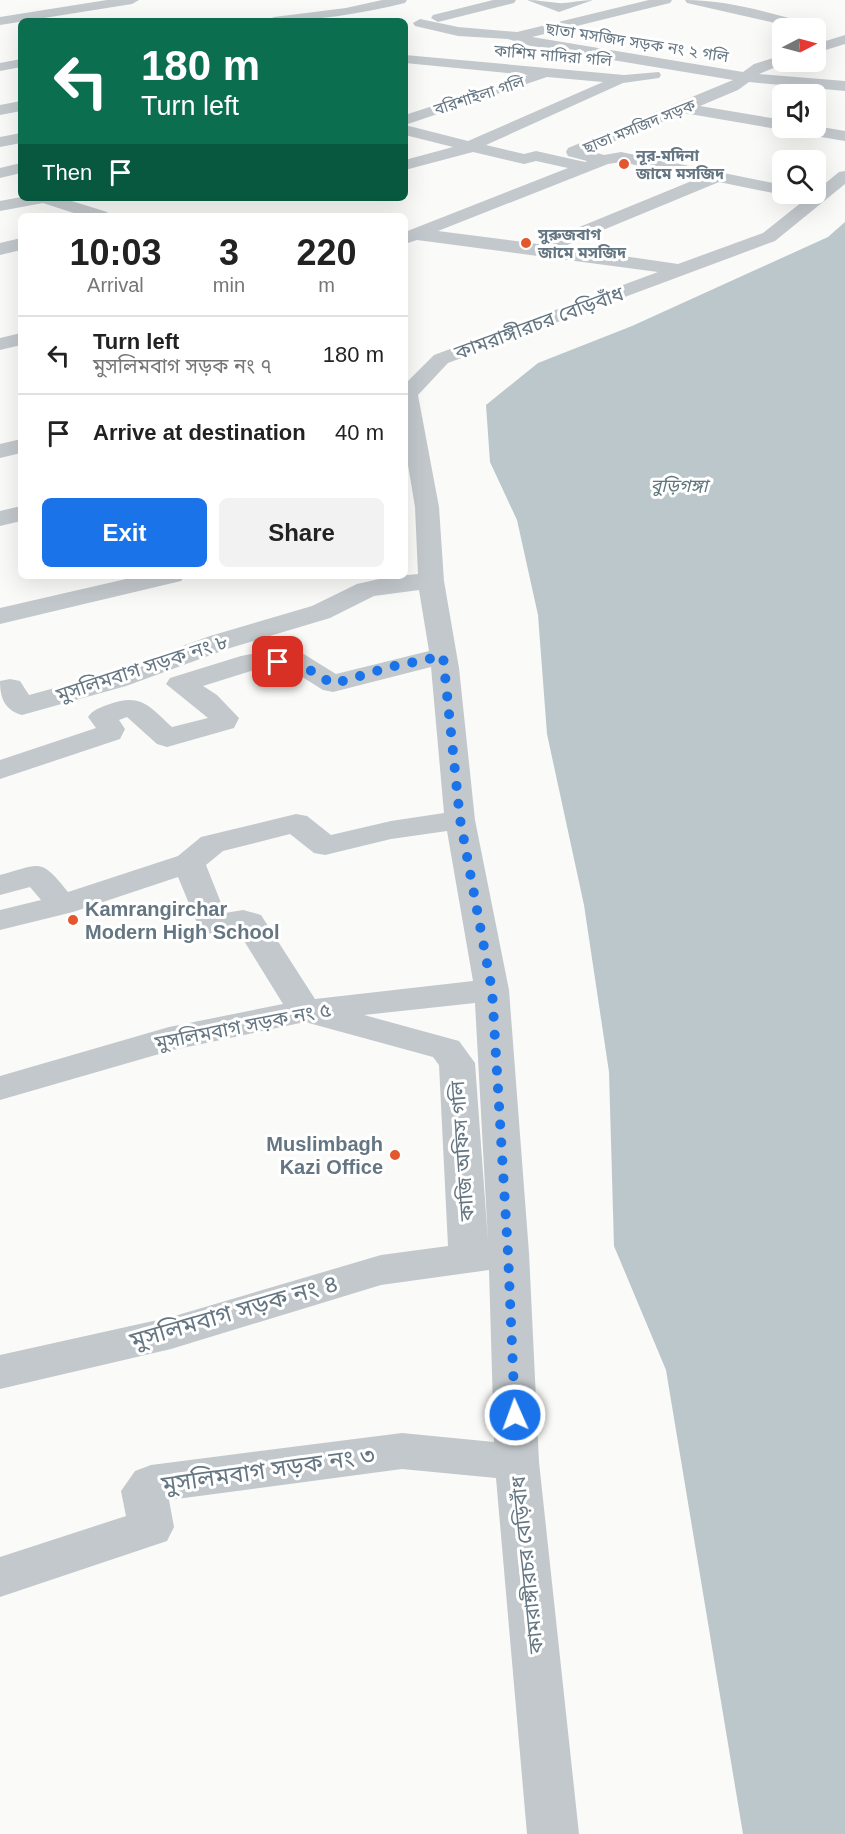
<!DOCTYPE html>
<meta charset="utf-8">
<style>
:root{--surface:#fff;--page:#f2f2f2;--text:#222;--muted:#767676;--line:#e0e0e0;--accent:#1a73e8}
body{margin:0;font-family:Helvetica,"Noto Sans Bengali",sans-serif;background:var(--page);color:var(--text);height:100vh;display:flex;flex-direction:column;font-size:22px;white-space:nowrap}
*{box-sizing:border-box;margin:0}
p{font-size:20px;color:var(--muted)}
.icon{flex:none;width:33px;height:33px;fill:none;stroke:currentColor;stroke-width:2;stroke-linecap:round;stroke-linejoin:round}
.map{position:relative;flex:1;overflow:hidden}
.drawer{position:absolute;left:18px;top:213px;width:390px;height:366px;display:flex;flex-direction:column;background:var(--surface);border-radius:9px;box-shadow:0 6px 24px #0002}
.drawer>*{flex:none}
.top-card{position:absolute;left:18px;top:18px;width:390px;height:183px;border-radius:9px;box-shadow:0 6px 24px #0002;background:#0b6e4f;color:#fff;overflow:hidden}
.needle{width:39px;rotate:84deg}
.controls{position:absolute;left:772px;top:18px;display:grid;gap:12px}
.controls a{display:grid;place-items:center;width:54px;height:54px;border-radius:9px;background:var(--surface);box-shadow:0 6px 24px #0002;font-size:30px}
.pin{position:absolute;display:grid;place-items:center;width:51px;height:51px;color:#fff;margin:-26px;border-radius:12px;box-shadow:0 3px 9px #0006}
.me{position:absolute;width:66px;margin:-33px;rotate:358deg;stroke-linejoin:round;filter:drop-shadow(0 0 4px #0008)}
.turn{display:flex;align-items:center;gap:21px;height:126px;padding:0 24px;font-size:27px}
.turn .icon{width:78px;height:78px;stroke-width:2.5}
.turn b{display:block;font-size:42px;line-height:51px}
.then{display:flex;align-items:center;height:57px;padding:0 24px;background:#0003;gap:12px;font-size:22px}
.eta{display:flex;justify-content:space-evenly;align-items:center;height:102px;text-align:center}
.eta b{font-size:36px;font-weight:600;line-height:42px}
.action{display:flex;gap:12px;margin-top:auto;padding:12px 24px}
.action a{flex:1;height:69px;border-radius:9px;background:var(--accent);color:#fff;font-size:24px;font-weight:600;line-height:69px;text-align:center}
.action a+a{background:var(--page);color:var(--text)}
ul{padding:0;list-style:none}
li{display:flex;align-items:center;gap:18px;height:78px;padding:0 24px;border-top:2px solid var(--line)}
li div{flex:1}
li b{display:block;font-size:22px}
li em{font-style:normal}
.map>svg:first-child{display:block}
.water{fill:#bbc7cb}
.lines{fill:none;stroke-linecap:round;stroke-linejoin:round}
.minor{fill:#c3c8cc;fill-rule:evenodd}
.route{stroke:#1a73e8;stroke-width:10;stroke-dasharray:0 18}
.poi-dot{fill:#e4572e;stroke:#fff;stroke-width:2}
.labels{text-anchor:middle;stroke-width:6;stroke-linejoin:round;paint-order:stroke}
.far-street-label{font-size:16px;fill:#657683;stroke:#fff}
.far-poi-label{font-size:16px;font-weight:bold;fill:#657683;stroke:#fff;text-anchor:start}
.far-water-label{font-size:18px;font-style:italic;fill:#60757c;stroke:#fff}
.street-label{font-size:20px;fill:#657683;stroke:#fff}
.poi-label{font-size:20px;font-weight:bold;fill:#657683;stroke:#fff;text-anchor:start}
.near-street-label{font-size:24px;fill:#657683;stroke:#fff}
</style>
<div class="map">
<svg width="845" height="1834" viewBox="0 0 845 1834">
<rect width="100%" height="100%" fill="#fafaf8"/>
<path class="water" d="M 845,222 L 845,1834 L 743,1834 L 666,1370 L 614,1246 L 609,1072 L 584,905 L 547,734 L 538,615 L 517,520 L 490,462 L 486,405 L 538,363 L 632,326 L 828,237 Z"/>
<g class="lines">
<path class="minor" d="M 107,0 L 139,0 L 132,4 L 0,25 L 0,17 Z
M 382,0 L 407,0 L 405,3 C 359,14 315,21 267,21 L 274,17 L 346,8 Z
M 493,0 L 516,0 L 514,3 L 438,22 L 431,18 L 433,15 Z
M 527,0 C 538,0 547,2 558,3 C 563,4 583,0 593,0 L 559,12 Z
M 649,0 L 672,0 L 670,3 L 532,37 L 743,72 L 754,64 L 783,55 L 783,62 L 788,62 L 759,74 L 845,81 L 845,91 L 749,82 L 738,90 L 700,106 L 783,120 L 783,128 L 789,128 L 783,130 L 684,113 L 590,151 L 604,155 L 621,152 L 783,185 L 783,194 L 789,194 L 783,195 L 719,182 L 562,247 L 678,264 L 763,233 L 812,194 L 816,194 L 816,191 L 839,172 L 845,171 L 845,184 L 775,241 L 448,363 L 418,395 L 439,507 L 444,581 L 459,668 L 475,820 L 509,990 L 529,1253 L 539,1462 L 579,1834 L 527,1834 L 496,1478 L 402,1469 L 169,1500 L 174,1527 L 167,1541 L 0,1597 L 0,1557 L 126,1516 L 121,1491 L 135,1471 L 151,1465 L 402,1433 L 494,1442 L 489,1270 L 381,1285 L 171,1349 L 0,1389 L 0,1355 L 171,1317 L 381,1255 L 448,1246 L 439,1065 L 433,1057 L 305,1022 L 173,1050 L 0,1100 L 0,1076 L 169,1027 L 283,1004 L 238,931 L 214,935 L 200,930 L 178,877 L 73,912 L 0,930 L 0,910 L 41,900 L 30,887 L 0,895 L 0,875 C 41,864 40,857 68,892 L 178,856 L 201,837 L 296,814 L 307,816 L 331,835 L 391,821 L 444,813 L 431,667 L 333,692 L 323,690 L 288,668 L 264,674 L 251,671 L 203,686 L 217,695 L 239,718 L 234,728 L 167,747 L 157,744 L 127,717 L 119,720 L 125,729 L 120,739 L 0,779 L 0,760 L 96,728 L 88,717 C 93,710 99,708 107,705 C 141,692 149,706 172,727 L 208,718 L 166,684 L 170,678 L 241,656 L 251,654 L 265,657 L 292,651 L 302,653 L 336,674 L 429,651 L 419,590 L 374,596 L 330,618 L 230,648 L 126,686 L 22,715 C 4,710 0,697 0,681 L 10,679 L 20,681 L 29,695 L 106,674 L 210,636 L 312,606 L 357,584 L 388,577 L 418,574 L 415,507 L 405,447 L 405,384 L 434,355 L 658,272 L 417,240 L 405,244 L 405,232 L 568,168 L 536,161 L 524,164 L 473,152 L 405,170 L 405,160 L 453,147 L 405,135 L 405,125 L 468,141 L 603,82 L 547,77 L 405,125 L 405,115 L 528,75 L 405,63 L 405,55 L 624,75 L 659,72 L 661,75 L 659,78 L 623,83 L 486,145 L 524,154 L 536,151 L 585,162 L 587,161 L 568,156 L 566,152 L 568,148 L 733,80 L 534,47 L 508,39 L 458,36 L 415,26 L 413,23 L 420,19 L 458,27 L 517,32 ZM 621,162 L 699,178 L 538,244 L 438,231 L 608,164 ZM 447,831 L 473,981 L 315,999 L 261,915 L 243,910 L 225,913 L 206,865 L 223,851 L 290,834 L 314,853 L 325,855 L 391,839 ZM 475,1003 L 488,1241 L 475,1063 L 459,1041 L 364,1015 Z
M 685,0 C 730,0 773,14 816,25 L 818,28 L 816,31 L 816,28 L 797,28 L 687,3 Z
M 845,35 L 845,44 L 816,53 L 816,44 Z
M 21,59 L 21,67 L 0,71 L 0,63 Z
M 21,101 L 21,111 L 0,115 L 0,105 Z
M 816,126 L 845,131 L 845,141 L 797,133 L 789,128 Z
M 21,133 L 21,143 L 0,147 L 0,137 Z
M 21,163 L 21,173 L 0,178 L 0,168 Z
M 21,197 L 62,198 L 107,212 L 110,216 L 83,216 L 43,203 L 0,211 L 0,201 Z
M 21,238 L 21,250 L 0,255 L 0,243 Z
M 21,333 L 21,345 L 0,350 L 0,338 Z
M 21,439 L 21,453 L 0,458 L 0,444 Z
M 21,506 L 21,521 L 0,526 L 0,511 Z
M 139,576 L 185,576 L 181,581 L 0,624 L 0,608 Z"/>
</g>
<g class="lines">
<path class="route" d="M 278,662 L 293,660 L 333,684 L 390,667 L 443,656 L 460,819 L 492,990 L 508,1253 L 515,1415"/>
</g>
<g class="poi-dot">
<circle cx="624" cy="164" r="6"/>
<circle cx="526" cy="243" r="6"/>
<circle cx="73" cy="920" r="6"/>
<circle cx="395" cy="1155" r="6"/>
</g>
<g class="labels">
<g class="far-street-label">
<text transform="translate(637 42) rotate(9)" y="6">ছাতা মসজিদ সড়ক নং ২ গলি</text>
<text transform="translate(553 55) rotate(5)" y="6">কাশিম নাদিরা গলি</text>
<text transform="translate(479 95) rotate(-18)" y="6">বরিশাইলা গলি</text>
<text transform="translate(639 126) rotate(-22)" y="6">ছাতা মসজিদ সড়ক</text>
</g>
<g class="far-poi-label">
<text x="636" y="161">নূর-মদিনা<tspan x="636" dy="18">জামে মসজিদ</tspan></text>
<text x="538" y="240">সুরুজবাগ<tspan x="538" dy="18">জামে মসজিদ</tspan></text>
</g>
<g class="far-water-label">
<text x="679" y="492">বুড়িগঙ্গা</text>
</g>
<g class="street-label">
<text transform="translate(539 323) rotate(-20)" y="7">কামরাঙ্গীরচর বেড়িবাঁধ</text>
<text transform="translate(142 668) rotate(-18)" y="7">মুসলিমবাগ সড়ক নং ৮</text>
<text transform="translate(243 1026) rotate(-11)" y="7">মুসলিমবাগ সড়ক নং ৫</text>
<text transform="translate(462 1151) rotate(-94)" y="7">কাজি অফিস গলি</text>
<text transform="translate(527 1565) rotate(-96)" y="7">কামরাঙ্গীরচর বেড়িবাঁধ</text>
</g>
<g class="poi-label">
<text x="85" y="916">Kamrangirchar<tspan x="85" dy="23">Modern High School</tspan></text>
<text x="383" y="1151" text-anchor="end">Muslimbagh<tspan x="383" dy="23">Kazi Office</tspan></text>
</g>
<g class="near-street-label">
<text transform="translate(234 1312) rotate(-16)" y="8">মুসলিমবাগ সড়ক নং ৪</text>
<text transform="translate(268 1470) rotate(-8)" y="8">মুসলিমবাগ সড়ক নং ৩</text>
</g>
</g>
</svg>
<div class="controls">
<a><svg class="needle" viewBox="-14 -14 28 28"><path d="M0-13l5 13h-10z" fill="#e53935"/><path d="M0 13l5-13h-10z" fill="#767676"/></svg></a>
<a><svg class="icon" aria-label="sound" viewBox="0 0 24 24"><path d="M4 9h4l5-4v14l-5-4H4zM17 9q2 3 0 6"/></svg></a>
<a><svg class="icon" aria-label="search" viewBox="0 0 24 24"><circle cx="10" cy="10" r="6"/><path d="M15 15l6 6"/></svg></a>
</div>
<div class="pin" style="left:278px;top:662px;background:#d93025"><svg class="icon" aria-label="arrive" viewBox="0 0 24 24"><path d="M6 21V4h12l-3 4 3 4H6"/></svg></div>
<svg class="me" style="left:515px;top:1415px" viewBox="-20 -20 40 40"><circle r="17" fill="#1a73e8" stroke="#fff" stroke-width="3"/><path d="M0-11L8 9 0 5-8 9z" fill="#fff"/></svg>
<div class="top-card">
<div class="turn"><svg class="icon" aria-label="left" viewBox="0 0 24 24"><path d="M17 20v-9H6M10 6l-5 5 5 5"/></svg><div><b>180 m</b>Turn left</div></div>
<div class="then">Then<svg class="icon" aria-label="arrive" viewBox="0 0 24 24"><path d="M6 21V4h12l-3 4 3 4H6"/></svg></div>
</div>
<section class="drawer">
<div class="eta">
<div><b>10:03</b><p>Arrival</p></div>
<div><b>3</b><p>min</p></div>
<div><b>220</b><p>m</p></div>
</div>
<ul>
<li><svg class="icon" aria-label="left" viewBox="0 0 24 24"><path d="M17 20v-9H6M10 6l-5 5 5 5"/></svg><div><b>Turn left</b><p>মুসলিমবাগ সড়ক নং ৭</p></div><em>180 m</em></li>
<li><svg class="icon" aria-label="arrive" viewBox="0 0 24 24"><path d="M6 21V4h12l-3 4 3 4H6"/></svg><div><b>Arrive at destination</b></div><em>40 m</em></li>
</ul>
<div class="action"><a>Exit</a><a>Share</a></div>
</section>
</div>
